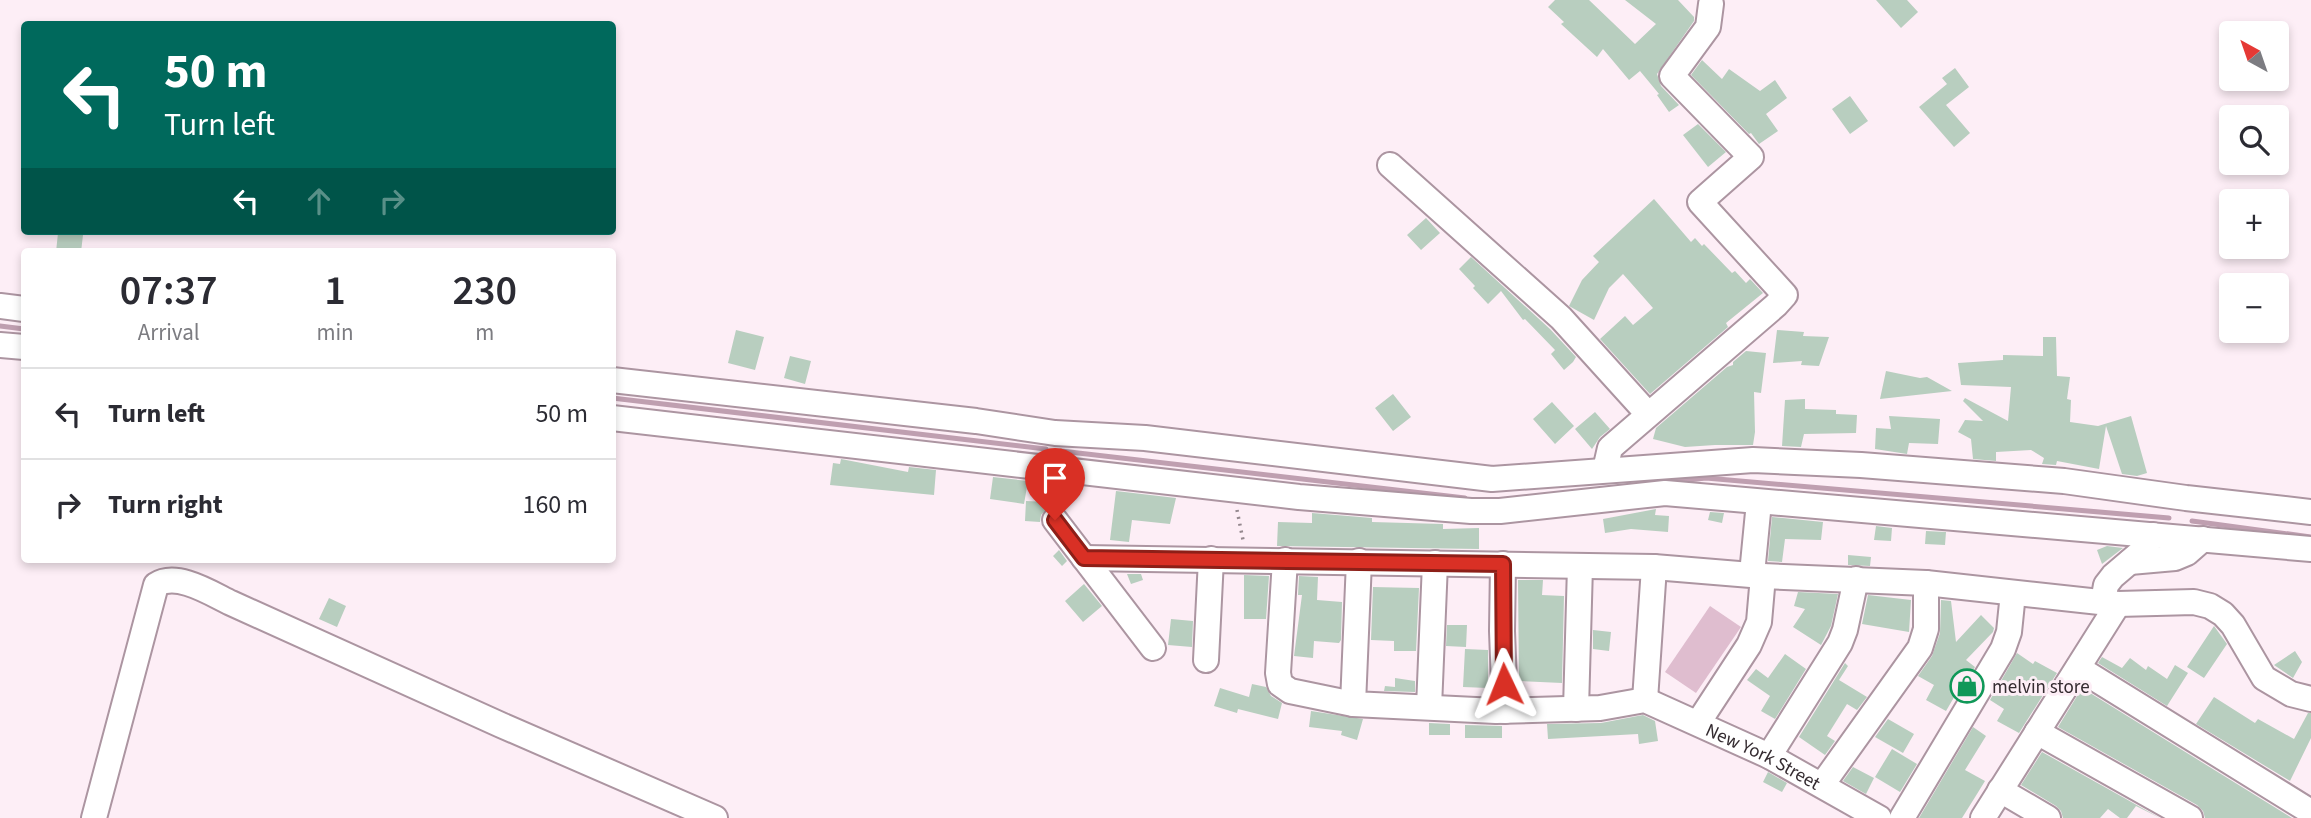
<!DOCTYPE html>
<meta charset="utf-8">
<style>
:root{--surface:#fff;--page:#f7f7f7;--text:#2b2b33;--muted:#7c7c81;--line:#e1e1e2}
body{margin:0;font-family:"Source Sans 3",sans-serif;background:var(--page);color:var(--text);height:100vh;display:flex;flex-direction:column;font-size:26px;white-space:nowrap}
*{box-sizing:border-box;margin:0}
p{font-size:23px;color:var(--muted)}
.icon{flex:none;width:38px;height:38px;fill:none;stroke:currentColor;stroke-width:2;stroke-linecap:round;stroke-linejoin:round}
.map{position:relative;flex:1;overflow:hidden}
.details{position:absolute;left:21px;top:248px;width:595px;height:315px;display:flex;flex-direction:column;background:var(--surface);border-radius:7px;box-shadow:0 4px 10px #0003}
.details>*{flex:none}
.guide{position:absolute;left:21px;top:21px;width:595px;height:214px;border-radius:7px;box-shadow:0 4px 10px #0003;background:#00695c;color:#fff;overflow:hidden}
.needle{width:46px;rotate:320deg}
.tools{position:absolute;left:2219px;top:21px;display:grid;gap:14px}
.tools a{display:grid;place-items:center;width:70px;height:70px;border-radius:7px;background:var(--surface);box-shadow:0 4px 10px #0003;font-size:35px}
.pin{position:absolute;display:grid;place-items:center;width:60px;height:60px;color:#fff;margin:-72px -30px;border-radius:50% 50% 50% 0;rotate:-45deg;box-shadow:0 0 7px #0007}
.pin .icon{rotate:45deg}
.me{position:absolute;width:77px;margin:-38px;rotate:358deg;stroke-linejoin:round;filter:drop-shadow(0 0 5px #0008)}
.turn{display:flex;align-items:center;gap:24px;height:147px;padding:0 28px;font-size:32px}
.turn .icon{width:91px;height:91px;stroke-width:2.5}
.turn b{display:block;font-size:49px;line-height:60px}
.lanes{display:flex;align-items:center;height:66px;padding:0 28px;background:#0003;justify-content:center;gap:35px;direction:ltr}
.lanes .off{opacity:.35}
.eta{display:flex;justify-content:space-evenly;align-items:center;height:119px;text-align:center}
.eta b{font-size:42px;font-weight:600;line-height:49px}
ul{padding:0;list-style:none}
li{display:flex;align-items:center;gap:21px;height:91px;padding:0 28px;border-top:2px solid var(--line)}
li div{flex:1}
li b{display:block;font-size:26px}
li em{font-style:normal}
.map>svg:first-child{display:block}
.green{fill:#dfbdcf}
.lines{fill:none;stroke-linecap:round;stroke-linejoin:round}
.stream{stroke:#bf9fb0;stroke-width:5}
.building{fill:#b8cebf}
.minor-casing{stroke:#ac95a1;stroke-width:28}
.path{stroke:#94888e;stroke-width:3.5;stroke-dasharray:2 5;stroke-linecap:butt}
.minor{stroke:#fff;stroke-width:24}
.route-casing{stroke:#8d1f18;stroke-width:18}
.route{stroke:#d93025;stroke-width:12}
.labels{text-anchor:middle;stroke-width:6;stroke-linejoin:round;paint-order:stroke}
.poi-label{font-size:19px;fill:#342b30;stroke:#fdeef6;text-anchor:start}
.street-label{font-size:19px;fill:#342b30;stroke:#fdeef6}
</style>
<div class="map">
<svg width="2311" height="818" viewBox="0 0 2311 818">
<rect width="100%" height="100%" fill="#fdeef6"/>
<path class="green" d="M 1710,606 L 1741,627 L 1696,693 L 1665,672 Z"/>
<g class="lines">
<path class="stream" d="M 0,326 L 24,329
M 612,398 L 1046,449
M 1061,451 L 1465,498
M 1670,482 L 1706,478 L 2169,518
M 2192,521 L 2311,537"/>
</g>
<path class="building" d="M 1555,0 L 1589,0 L 1635,44 L 1656,24 L 1625,0 L 1678,0 L 1694,17 L 1694,21 L 1657,74 L 1661,86 L 1679,105 L 1669,112 L 1657,95 L 1659,94 L 1640,71 L 1629,80 L 1603,49 L 1597,57 L 1561,24 L 1564,22 L 1548,7 Z
M 1876,0 L 1907,0 L 1918,12 L 1901,28 Z
M 1702,60 L 1722,79 L 1729,69 L 1760,91 L 1775,80 L 1787,98 L 1766,114 L 1778,131 L 1759,144 L 1751,133 L 1749,134 L 1691,75 Z
M 1955,68 L 1969,87 L 1946,105 L 1970,133 L 1954,147 L 1919,107 L 1947,84 L 1942,78 Z
M 1850,96 L 1868,121 L 1850,134 L 1832,109 Z
M 1698,124 L 1726,152 L 1708,167 L 1683,135 Z
M 1654,199 L 1691,242 L 1695,238 L 1702,246 L 1704,244 L 1732,273 L 1735,271 L 1746,283 L 1750,279 L 1763,293 L 1726,323 L 1728,327 L 1650,394 L 1600,339 L 1625,316 L 1633,325 L 1653,308 L 1623,274 L 1609,288 L 1594,320 L 1569,306 L 1582,280 L 1599,262 L 1593,256 Z
M 1426,218 L 1440,233 L 1421,250 L 1407,235 Z
M 58,233 L 83,235 L 81,252 L 56,252 Z
M 1471,257 L 1550,329 L 1576,357 L 1573,362 L 1564,370 L 1551,354 L 1555,350 L 1525,319 L 1523,320 L 1501,291 L 1488,304 L 1473,288 L 1475,286 L 1459,269 Z
M 736,330 L 764,337 L 755,370 L 728,363 Z
M 1777,330 L 1804,332 L 1803,336 L 1829,337 L 1819,366 L 1801,365 L 1802,361 L 1773,363 Z
M 2043,337 L 2056,337 L 2057,376 L 2070,377 L 2067,399 L 2071,400 L 2070,422 L 2098,426 L 2131,416 L 2147,473 L 2137,476 L 2122,474 L 2106,426 L 2099,469 L 2057,461 L 2056,465 L 2042,464 L 2044,458 L 2031,450 L 1996,452 L 1996,461 L 1973,459 L 1971,439 L 1958,432 L 1965,420 L 1983,421 L 1963,401 L 1965,398 L 2008,421 L 2011,387 L 1961,385 L 1958,363 L 2003,360 L 2003,355 L 2043,356 Z
M 1746,351 L 1766,353 L 1761,393 L 1754,392 L 1755,432 L 1753,445 L 1715,445 L 1685,447 L 1653,439 L 1656,428 L 1727,367 L 1733,365 L 1733,362 Z
M 790,356 L 811,361 L 805,384 L 784,378 Z
M 1886,371 L 1920,378 L 1927,377 L 1952,391 L 1880,399 Z
M 1393,394 L 1411,417 L 1393,431 L 1375,408 Z
M 1805,399 L 1805,409 L 1836,410 L 1836,414 L 1857,415 L 1856,433 L 1804,434 L 1801,447 L 1782,446 L 1785,400 Z
M 1552,402 L 1574,426 L 1555,444 L 1533,419 Z
M 1595,412 L 1610,429 L 1600,437 L 1592,449 L 1575,429 Z
M 1889,416 L 1940,419 L 1938,444 L 1909,443 L 1907,454 L 1875,449 L 1876,428 L 1891,429 Z
M 841,459 L 908,472 L 909,467 L 936,470 L 934,495 L 830,485 L 833,463 L 840,464 Z
M 993,477 L 1028,481 L 1024,504 L 990,499 Z
M 1116,491 L 1176,498 L 1170,524 L 1132,520 L 1129,542 L 1110,540 Z
M 1026,501 L 1048,502 L 1048,507 L 1041,515 L 1040,522 L 1025,521 Z
M 1656,509 L 1655,515 L 1669,516 L 1668,532 L 1631,529 L 1605,533 L 1603,519 Z
M 1710,512 L 1724,513 L 1722,523 L 1708,520 Z
M 1312,513 L 1372,518 L 1372,522 L 1443,524 L 1443,529 L 1479,528 L 1479,549 L 1277,546 L 1278,522 L 1312,523 Z
M 1772,517 L 1823,522 L 1821,540 L 1785,539 L 1782,562 L 1768,561 Z
M 1876,526 L 1892,528 L 1891,541 L 1874,540 Z
M 1926,531 L 1946,532 L 1945,545 L 1925,544 Z
M 2107,546 L 2123,548 L 2102,564 L 2097,550 Z
M 1059,550 L 1067,561 L 1062,566 L 1053,556 Z
M 1848,555 L 1871,557 L 1870,566 L 1848,565 Z
M 1127,574 L 1141,574 L 1143,580 L 1131,584 Z
M 1244,575 L 1269,576 L 1266,619 L 1244,619 Z
M 1299,576 L 1318,577 L 1317,600 L 1342,602 L 1341,640 L 1339,643 L 1314,641 L 1313,658 L 1294,656 L 1302,595 L 1298,595 Z
M 1518,580 L 1543,580 L 1542,595 L 1564,596 L 1562,683 L 1519,681 Z
M 1084,584 L 1102,606 L 1083,622 L 1065,601 Z
M 1373,587 L 1419,588 L 1416,651 L 1394,651 L 1394,641 L 1371,640 Z
M 1798,592 L 1838,594 L 1831,626 L 1821,645 L 1793,627 L 1805,609 L 1794,606 Z
M 1868,595 L 1911,600 L 1909,632 L 1862,624 Z
M 329,598 L 346,606 L 337,627 L 319,619 Z
M 1941,600 L 1951,601 L 1956,642 L 1981,615 L 1994,628 L 1993,632 L 1966,660 L 1975,667 L 1965,684 L 1963,682 L 1946,711 L 1926,700 L 1934,685 L 1918,676 L 1932,656 L 1940,633 Z
M 1171,619 L 1193,621 L 1192,647 L 1168,645 Z
M 1447,625 L 1467,625 L 1466,647 L 1446,646 Z
M 2214,626 L 2227,644 L 2204,678 L 2187,667 Z
M 1593,630 L 1611,632 L 1609,651 L 1593,649 Z
M 1465,649 L 1488,650 L 1488,688 L 1463,687 Z
M 2295,651 L 2302,662 L 2293,678 L 2274,665 Z
M 2017,653 L 2033,664 L 2035,661 L 2057,673 L 2019,733 L 1997,721 L 2004,709 L 1990,700 Z
M 1785,654 L 1806,669 L 1775,719 L 1761,711 L 1770,696 L 1747,680 L 1756,669 L 1768,678 Z
M 2102,657 L 2122,668 L 2130,658 L 2146,670 L 2148,666 L 2167,679 L 2175,665 L 2188,673 L 2167,706 L 2098,663 Z
M 1845,663 L 1848,666 L 1839,680 L 1867,697 L 1857,710 L 1847,704 L 1827,736 L 1835,741 L 1825,755 L 1799,737 Z
M 1395,678 L 1415,681 L 1415,692 L 1384,691 L 1385,686 L 1395,687 Z
M 1252,684 L 1266,687 L 1271,696 L 1282,703 L 1278,719 L 1238,709 L 1237,713 L 1214,706 L 1220,688 L 1249,697 Z
M 2082,688 L 2292,818 L 2205,818 L 2203,811 L 2197,805 L 2058,727 Z
M 2214,697 L 2255,723 L 2258,719 L 2294,739 L 2308,713 L 2311,713 L 2311,738 L 2290,781 L 2196,724 Z
M 1311,711 L 1363,719 L 1357,740 L 1341,735 L 1342,731 L 1309,727 Z
M 1643,715 L 1655,721 L 1658,741 L 1639,744 L 1638,734 L 1548,739 L 1547,724 L 1601,723 Z
M 1888,719 L 1914,734 L 1903,753 L 1875,737 Z
M 1429,723 L 1450,724 L 1450,735 L 1429,735 Z
M 1465,725 L 1502,726 L 1502,738 L 1465,738 Z
M 1973,727 L 1986,736 L 1965,770 L 1985,781 L 1977,794 L 1962,818 L 1919,818 Z
M 1892,749 L 1917,764 L 1900,792 L 1875,777 Z
M 2042,752 L 2160,818 L 2136,806 L 2127,818 L 2120,818 L 2108,809 L 2100,818 L 2063,818 L 2061,811 L 2056,806 L 2021,785 Z
M 1853,767 L 1874,778 L 1866,794 L 1843,781 Z
M 1768,772 L 1787,783 L 1782,792 L 1763,782 Z"/>
<g class="lines">
<defs>
<g id="minor">
<path d="M 1390,165 L 1561,318 L 1648,414"/>
<path d="M 0,306 L 24,309"/>
<path d="M 0,345 L 24,347"/>
<path d="M 612,380 L 976,421 L 1055,433 L 1145,438 L 1492,479 L 1753,460 L 1861,465 L 2064,481 L 2186,498 L 2311,512"/>
<path d="M 612,418 L 1299,497 L 1471,511 L 1500,511 L 1665,493 L 2311,549"/>
<path d="M 1605,470 L 1610,448 L 1776,305 L 1785,295 L 1700,202 L 1751,157 L 1672,76 L 1708,27 L 1711,4"/>
<path d="M 1055,520 L 1153,648"/>
<path d="M 1084,558 L 1654,567 L 1763,576 L 1926,583 L 2118,604 L 2194,602 L 2210,606 L 2223,614 L 2233,625 L 2264,678 L 2291,694 L 2311,699"/>
<path d="M 1285,560 L 1278,673 L 1280,684 L 1290,691 L 1353,704"/>
<path id="s1" d="M 1359,561 L 1353,704 L 1496,711 L 1600,708 L 1645,700 L 1769,756 L 1879,818"/>
<path d="M 2130,562 L 2175,558 L 2187,553 L 2203,539"/>
<path d="M 1503,564 L 1502,631 L 1505,711"/>
<path d="M 1752,574 L 1759,502"/>
<path d="M 2103,602 L 2106,585 L 2113,576 L 2140,553 L 2153,535"/>
<path d="M 1206,660 L 1211,559"/>
<path d="M 2078,668 L 2311,812"/>
<path d="M 1645,700 L 1654,567"/>
<path d="M 1429,707 L 1435,563"/>
<path d="M 1576,709 L 1580,566"/>
<path d="M 1698,723 L 1749,645 L 1759,622 L 1763,576"/>
<path d="M 2037,732 L 2190,818"/>
<path d="M 1769,756 L 1840,643 L 1845,630 L 1856,579"/>
<path d="M 1822,785 L 1920,648 L 1926,629 L 1926,583"/>
<path d="M 2000,790 L 2048,818"/>
<path d="M 94,818 L 156,585 C 177,571 212,594 231,603 L 501,725 L 715,818"/>
<path d="M 1902,818 L 2003,649 L 2009,632 L 2013,593"/>
<path d="M 1983,818 L 2118,604"/>
</g>
</defs>
<use href="#minor" class="minor-casing"/>
<path class="path" d="M 1237,510 L 1243,540"/>
<use href="#minor" class="minor"/>
</g>
<g class="lines">
<defs>
<path id="route" d="M 1055,520 L 1084,558 L 1503,564 L 1504,684"/>
</defs>
<use href="#route" class="route-casing"/>
<use href="#route" class="route"/>
</g>
<defs>
<symbol id="shop-ring" viewBox="-11 -11 22 22"><circle r="9.5" fill="#fdeef6" stroke="#109858" stroke-width="1.5"/><path d="M-5-2.5h2.3a2.7 3.5 0 0 1 5.4 0H5L5.5 6h-11ZM-1.5-2.5h3a1.5 2.3 0 0 0-3 0Z" fill="#109858"/></symbol>
</defs>
<g fill-rule="evenodd">
<use href="#shop-ring" x="1948" y="667" width="38" height="38"/>
</g>
<g class="labels">
<g class="poi-label">
<text x="1992" y="693">melvin store</text>
</g>
<g class="street-label">
<text dy="7" stroke="none"><textPath href="#s1" startOffset="567">New York Street</textPath></text>
</g>
</g>
</svg>
<div class="tools">
<a><svg class="needle" viewBox="-14 -14 28 28"><path d="M0-13l5 13h-10z" fill="#e53935"/><path d="M0 13l5-13h-10z" fill="#7c7c81"/></svg></a>
<a><svg class="icon" aria-label="search" viewBox="0 0 24 24"><circle cx="10" cy="10" r="6"/><path d="M15 15l6 6"/></svg></a>
<a>+</a>
<a>−</a>
</div>
<div class="pin" style="left:1055px;top:520px;background:#d93025"><svg class="icon" aria-label="arrive" viewBox="0 0 24 24"><path d="M6 21V4h12l-3 4 3 4H6"/></svg></div>
<svg class="me" style="left:1504px;top:684px" viewBox="-20 -20 40 40"><path d="M0-17L14 15 0 8-14 15z" fill="#d93025" stroke="#fff" stroke-width="4"/></svg>
<div class="guide">
<div class="turn"><svg class="icon" aria-label="left" viewBox="0 0 24 24"><path d="M17 20v-9H6M10 6l-5 5 5 5"/></svg><div><b>50 m</b>Turn left</div></div>
<div class="lanes"><svg class="icon" aria-label="left" viewBox="0 0 24 24"><path d="M17 20v-9H6M10 6l-5 5 5 5"/></svg><svg class="icon off" aria-label="ahead" viewBox="0 0 24 24"><path d="M12 20V5M6 11l6-6 6 6"/></svg><svg class="icon off" aria-label="right" viewBox="0 0 24 24"><path d="M7 20v-9h11M14 6l5 5-5 5"/></svg></div>
</div>
<section class="details">
<div class="eta">
<div><b>07:37</b><p>Arrival</p></div>
<div><b>1</b><p>min</p></div>
<div><b>230</b><p>m</p></div>
</div>
<ul>
<li><svg class="icon" aria-label="left" viewBox="0 0 24 24"><path d="M17 20v-9H6M10 6l-5 5 5 5"/></svg><div><b>Turn left</b></div><em>50 m</em></li>
<li><svg class="icon" aria-label="right" viewBox="0 0 24 24"><path d="M7 20v-9h11M14 6l5 5-5 5"/></svg><div><b>Turn right</b></div><em>160 m</em></li>
</ul>
</section>
</div>
